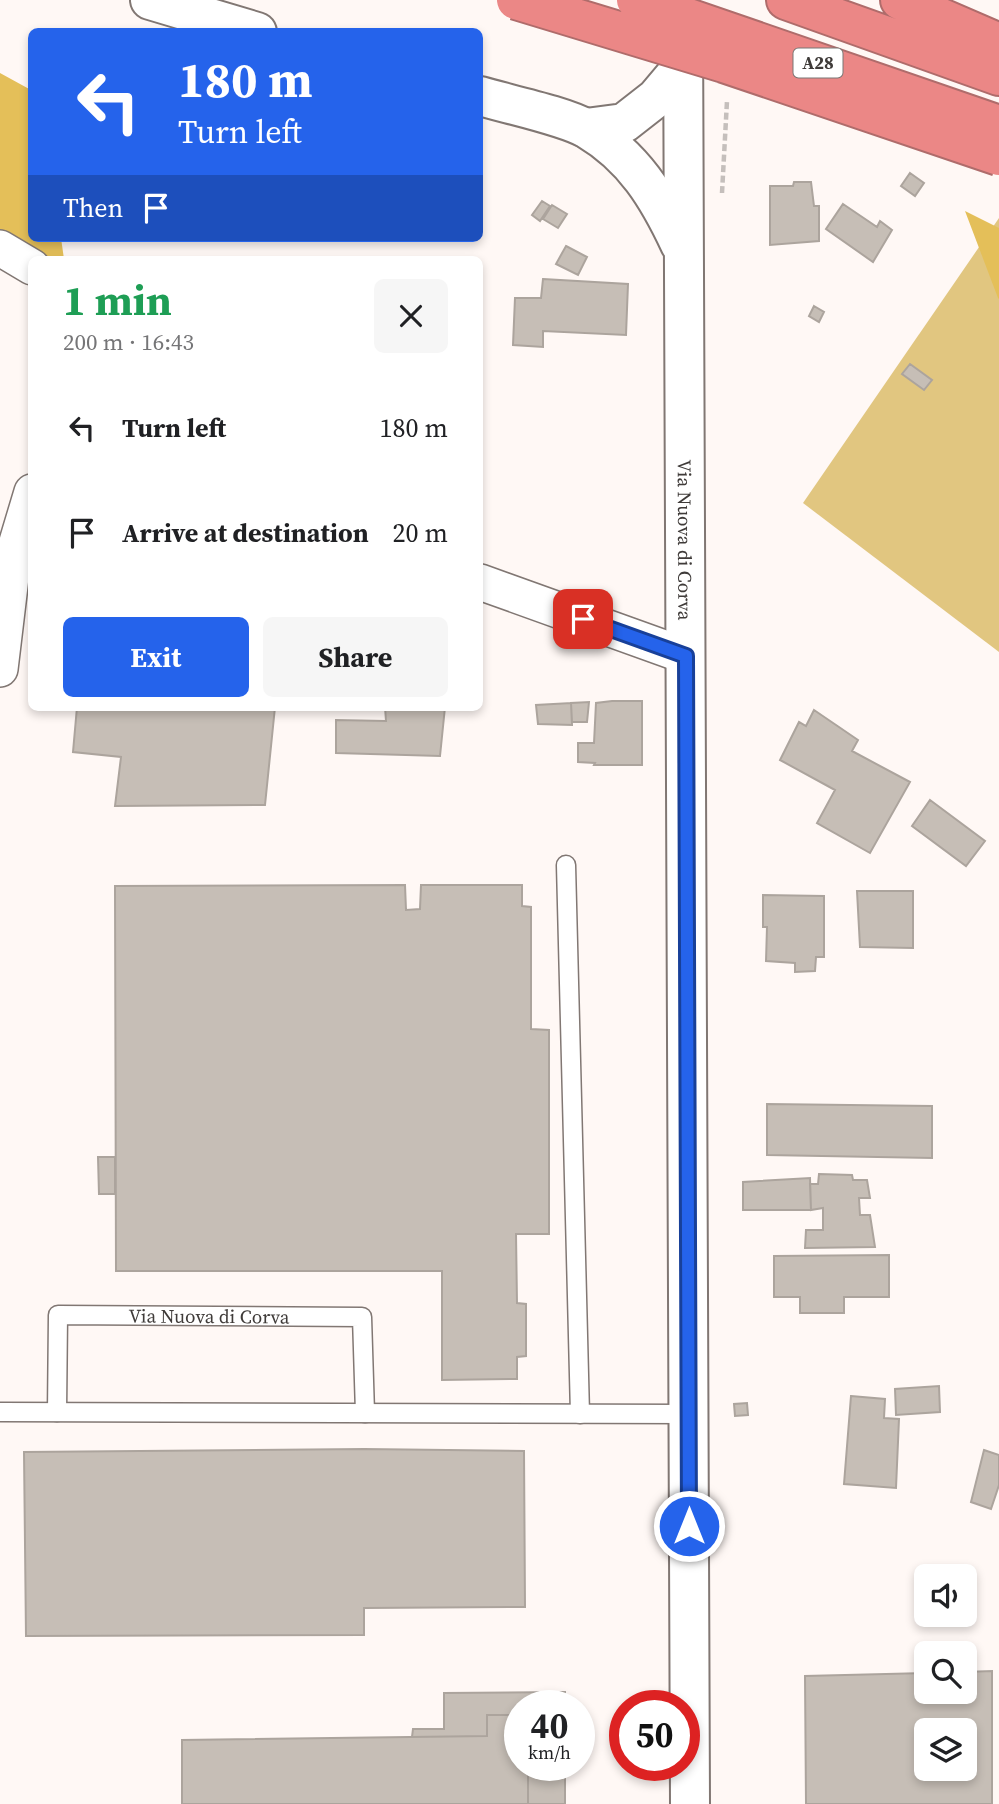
<!DOCTYPE html>
<meta charset="utf-8">
<style>
:root{--surface:#fff;--page:#f6f6f6;--text:#202124;--muted:#757577;--accent:#2563eb}
body{margin:0;font-family:"Source Serif 4",serif;background:var(--page);color:var(--text);height:100vh;display:flex;flex-direction:column;font-size:26px;white-space:nowrap}
*{box-sizing:border-box;margin:0}
p{font-size:23px;color:var(--muted)}
.icon{flex:none;width:38px;height:38px;fill:none;stroke:currentColor;stroke-width:2;stroke-linecap:round;stroke-linejoin:round}
.map{position:relative;flex:1;overflow:hidden}
.side{position:absolute;left:28px;top:256px;width:455px;height:455px;display:flex;flex-direction:column;background:var(--surface);border-radius:10px;box-shadow:0 4px 10px #0003}
.side>*{flex:none}
.hud{position:absolute;left:28px;top:28px;width:455px;height:214px;border-radius:10px;box-shadow:0 4px 10px #0003;background:#2563eb;color:#fff;overflow:hidden}
.buttons{position:absolute;left:914px;top:1564px;display:grid;gap:14px}
.buttons a{display:grid;place-items:center;width:63px;height:63px;border-radius:10px;background:var(--surface);box-shadow:0 4px 10px #0003;font-size:35px}
.speed{position:absolute;left:504px;top:1690px;display:flex;gap:14px;font-size:35px;font-weight:700;text-align:center}
.speed>*{display:grid;place-content:center;width:91px;height:91px;border-radius:50%;background:var(--surface);box-shadow:0 4px 10px #0003;line-height:1}
.speed small{font-size:18px;font-weight:400}
.speed .limit{border:10px solid #d22;background:#fff;color:#111}
.pin{position:absolute;display:grid;place-items:center;width:60px;height:60px;color:#fff;margin:-30px;border-radius:14px;box-shadow:0 4px 10px #0006}
.me{position:absolute;width:77px;margin:-38px;rotate:0deg;stroke-linejoin:round;filter:drop-shadow(0 0 5px #0008)}
.turn{display:flex;align-items:center;gap:24px;height:147px;padding:0 35px;font-size:32px}
.turn .icon{width:91px;height:91px;stroke-width:2.5}
.turn b{display:block;font-size:49px;line-height:60px}
.then{display:flex;align-items:center;height:66px;padding:0 35px;background:#0003;gap:14px;font-size:26px}
.round{display:grid;place-items:center;flex:none;width:74px;height:74px;border-radius:10px;background:var(--page)}
.headline{display:flex;align-items:center;justify-content:space-between;height:119px;padding:0 35px}
h1{font-size:42px;font-weight:700;line-height:52px;color:#1e9e55}
.action{display:flex;gap:14px;margin-top:auto;padding:14px 35px}
.action a{flex:1;height:80px;border-radius:10px;background:var(--accent);color:#fff;font-size:28px;font-weight:700;line-height:80px;text-align:center}
.action a+a{background:var(--page);color:var(--text)}
ul{padding:0;list-style:none}
li{display:flex;align-items:center;gap:21px;height:105px;padding:0 35px}
li div{flex:1}
li b{display:block;font-size:26px}
li em{font-style:normal}
.map>svg:first-child{display:block}
.green{fill:#e1c680}
.forest{fill:#e4bf59}
.building{fill:#c6beb6;stroke:#aca49d;stroke-width:2;fill-rule:evenodd}
.lines{fill:none;stroke-linecap:round;stroke-linejoin:round}
.service-casing{stroke:#817773;stroke-width:21}
.minor-casing{stroke:#817773;stroke-width:38}
.secondary-casing{stroke:#817773;stroke-width:42}
.motorway-casing{stroke:#af6c6b;stroke-width:42}
.path{stroke:#c5bfbc;stroke-width:4.5;stroke-dasharray:7 3.5;stroke-linecap:butt}
.service{stroke:#fff;stroke-width:18}
.minor{stroke:#fff;stroke-width:35}
.secondary{stroke:#fff;stroke-width:38}
.motorway{stroke:#eb8786;stroke-width:38}
.motorway-bridge-casing{stroke:#af6c6b;stroke-width:42;stroke-linecap:butt}
.motorway-bridge{stroke:#eb8786;stroke-width:38}
.route-casing{stroke:#184099;stroke-width:18}
.route{stroke:#2563eb;stroke-width:12}
.labels{text-anchor:middle;stroke-width:7;stroke-linejoin:round;paint-order:stroke}
.shield{fill:#fff;stroke:#797674;stroke-width:2}
.shield-label{font-size:18px;font-weight:bold;fill:#3f3b39}
.street-label{font-size:19px;fill:#3f3b39;stroke:#fff}
</style>
<div class="map">
<svg width="999" height="1804" viewBox="0 0 999 1804">
<rect width="100%" height="100%" fill="#fff8f5"/>
<path class="green" d="M 999,218 L 999,652 L 803,503 Z"/>
<path class="forest" d="M 0,73 L 31,90 L 32,238 L 61,238 L 64,259 L 52,259 L 0,229 Z
M 965,211 L 999,228 L 999,299 L 998,298 Z"/>
<path class="building" d="M 910,173 L 924,183 L 915,196 L 901,186 Z
M 794,182 L 811,182 L 814,206 L 819,206 L 819,241 L 770,245 L 770,186 L 793,186 Z
M 542,201 L 550,206 L 540,221 L 532,215 Z
M 843,204 L 877,227 L 880,221 L 892,230 L 873,262 L 826,229 Z
M 552,205 L 567,214 L 558,228 L 543,219 Z
M 566,246 L 587,257 L 578,275 L 556,264 Z
M 543,279 L 628,284 L 626,335 L 543,331 L 543,347 L 513,345 L 515,298 L 541,298 Z
M 814,306 L 824,312 L 819,322 L 809,316 Z
M 910,364 L 932,380 L 924,390 L 902,374 Z
M 612,701 L 642,701 L 642,765 L 594,765 L 595,763 L 578,762 L 578,743 L 594,743 L 596,703 Z
M 589,702 L 587,722 L 572,722 L 571,703 Z
M 571,703 L 572,725 L 538,724 L 536,705 Z
M 77,707 L 275,707 L 265,805 L 115,806 L 121,757 L 73,752 Z
M 385,707 L 445,707 L 440,756 L 336,753 L 336,720 L 386,721 Z
M 814,710 L 858,740 L 852,751 L 910,782 L 870,853 L 817,823 L 835,790 L 780,760 L 799,722 L 806,726 Z
M 930,800 L 985,841 L 966,866 L 912,826 Z
M 405,885 L 406,910 L 420,909 L 421,885 L 522,885 L 522,906 L 531,907 L 531,1029 L 549,1030 L 549,1234 L 516,1234 L 517,1303 L 526,1304 L 526,1356 L 517,1357 L 517,1379 L 442,1380 L 442,1271 L 116,1271 L 115,886 Z
M 857,891 L 913,891 L 913,948 L 860,947 Z
M 763,895 L 824,896 L 824,957 L 816,957 L 815,971 L 795,972 L 795,963 L 766,961 L 767,927 L 763,927 Z
M 767,1104 L 932,1106 L 932,1158 L 767,1155 Z
M 98,1157 L 115,1157 L 115,1194 L 99,1194 Z
M 819,1174 L 852,1175 L 853,1180 L 867,1180 L 870,1198 L 859,1198 L 860,1215 L 870,1215 L 875,1247 L 805,1248 L 806,1230 L 823,1230 L 823,1208 L 811,1210 L 810,1184 L 818,1184 Z
M 810,1178 L 811,1210 L 743,1210 L 743,1182 Z
M 889,1255 L 889,1297 L 844,1297 L 844,1313 L 800,1313 L 800,1297 L 774,1297 L 774,1256 Z
M 939,1386 L 940,1412 L 896,1415 L 895,1389 Z
M 851,1396 L 885,1399 L 884,1418 L 899,1419 L 896,1488 L 844,1484 Z
M 747,1403 L 748,1415 L 735,1416 L 734,1404 Z
M 364,1449 L 524,1451 L 525,1607 L 364,1608 L 364,1635 L 26,1636 L 24,1452 Z
M 984,1450 L 999,1455 L 999,1485 L 991,1509 L 971,1502 Z
M 992,1671 L 992,1804 L 806,1804 L 805,1676 L 926,1673 L 926,1692 L 964,1692 L 964,1672 ZM 926,1731 L 964,1731 L 964,1769 L 926,1769 Z
M 565,1692 L 565,1706 L 520,1706 L 520,1715 L 487,1715 L 487,1736 L 412,1737 L 413,1729 L 444,1729 L 444,1693 Z
M 487,1715 L 520,1715 L 520,1766 L 528,1766 L 528,1804 L 182,1804 L 182,1740 L 487,1736 Z
M 528,1766 L 565,1766 L 565,1804 L 528,1804 Z"/>
<g class="lines">
<defs>
<g id="service">
<path d="M 566,865 L 580,1414"/>
<path d="M 0,1412 L 689,1414"/>
<path id="s1" d="M 57,1412 L 58,1315 L 362,1317 L 365,1413"/>
</g>
<path id="minor" d="M 0,248 L 32,267
M 480,582 L 686,656
M 0,669 L 14,552 L 32,492"/>
<g id="secondary">
<path d="M 150,0 L 257,32"/>
<path id="s2" d="M 683,20 L 690,1804"/>
<path d="M 480,96 C 507,104 565,116 587,129 C 634,157 658,197 680,244"/>
<path d="M 586,128 L 624,123 L 656,98 L 683,66"/>
</g>
<path id="motorway" d="M 786,0 L 999,76
M 900,0 L 999,43"/>
</defs>
<use href="#service" class="service-casing"/>
<use href="#minor" class="minor-casing"/>
<use href="#secondary" class="secondary-casing"/>
<use href="#motorway" class="motorway-casing"/>
<path class="path" d="M 722,193 L 727,101"/>
<use href="#service" class="service"/>
<use href="#minor" class="minor"/>
<use href="#secondary" class="secondary"/>
<use href="#motorway" class="motorway"/>
<defs>
<path id="motorway-bridge" d="M 516,0 L 724,63 L 999,156
M 636,0 L 999,125"/>
</defs>
<use href="#motorway-bridge" class="motorway-bridge-casing"/>
<use href="#motorway-bridge" class="motorway-bridge"/>
</g>
<g class="lines">
<defs>
<path id="route" d="M 583,619 L 686,656 L 689,1526"/>
</defs>
<use href="#route" class="route-casing"/>
<use href="#route" class="route"/>
</g>
<g class="labels">
<rect class="shield" x="793.5" y="48.5" width="49" height="29" rx="5"/>
<g class="shield-label">
<text x="818" y="69">A28</text>
</g>
<g class="street-label">
<text dy="7" stroke="none"><textPath href="#s2" startOffset="520">Via Nuova di Corva</textPath></text>
<text dy="7" stroke="none"><textPath href="#s1" startOffset="248">Via Nuova di Corva</textPath></text>
</g>
</g>
</svg>
<div class="buttons">
<a><svg class="icon" aria-label="sound" viewBox="0 0 24 24"><path d="M4 9h4l5-4v14l-5-4H4zM17 9q2 3 0 6"/></svg></a>
<a><svg class="icon" aria-label="search" viewBox="0 0 24 24"><circle cx="10" cy="10" r="6"/><path d="M15 15l6 6"/></svg></a>
<a><svg class="icon" aria-label="layers" viewBox="0 0 24 24"><path d="M12 4l9 5-9 5-9-5zM3 14l9 5 9-5"/></svg></a>
</div>
<div class="speed"><div>40<small>km/h</small></div><div class="limit">50</div></div>
<div class="pin" style="left:583px;top:619px;background:#d93025"><svg class="icon" aria-label="arrive" viewBox="0 0 24 24"><path d="M6 21V4h12l-3 4 3 4H6"/></svg></div>
<svg class="me" style="left:689px;top:1526px" viewBox="-20 -20 40 40"><circle r="17" fill="#2563eb" stroke="#fff" stroke-width="3"/><path d="M0-11L8 9 0 5-8 9z" fill="#fff"/></svg>
<div class="hud">
<div class="turn"><svg class="icon" aria-label="left" viewBox="0 0 24 24"><path d="M17 20v-9H6M10 6l-5 5 5 5"/></svg><div><b>180 m</b>Turn left</div></div>
<div class="then">Then<svg class="icon" aria-label="arrive" viewBox="0 0 24 24"><path d="M6 21V4h12l-3 4 3 4H6"/></svg></div>
</div>
<section class="side">
<div class="headline"><div><h1>1 min</h1><p>200 m · 16:43</p></div><a class="round"><svg class="icon" aria-label="close" viewBox="0 0 24 24"><path d="M6 6l12 12M18 6L6 18"/></svg></a></div>
<ul>
<li><svg class="icon" aria-label="left" viewBox="0 0 24 24"><path d="M17 20v-9H6M10 6l-5 5 5 5"/></svg><div><b>Turn left</b></div><em>180 m</em></li>
<li><svg class="icon" aria-label="arrive" viewBox="0 0 24 24"><path d="M6 21V4h12l-3 4 3 4H6"/></svg><div><b>Arrive at destination</b></div><em>20 m</em></li>
</ul>
<div class="action"><a>Exit</a><a>Share</a></div>
</section>
</div>
